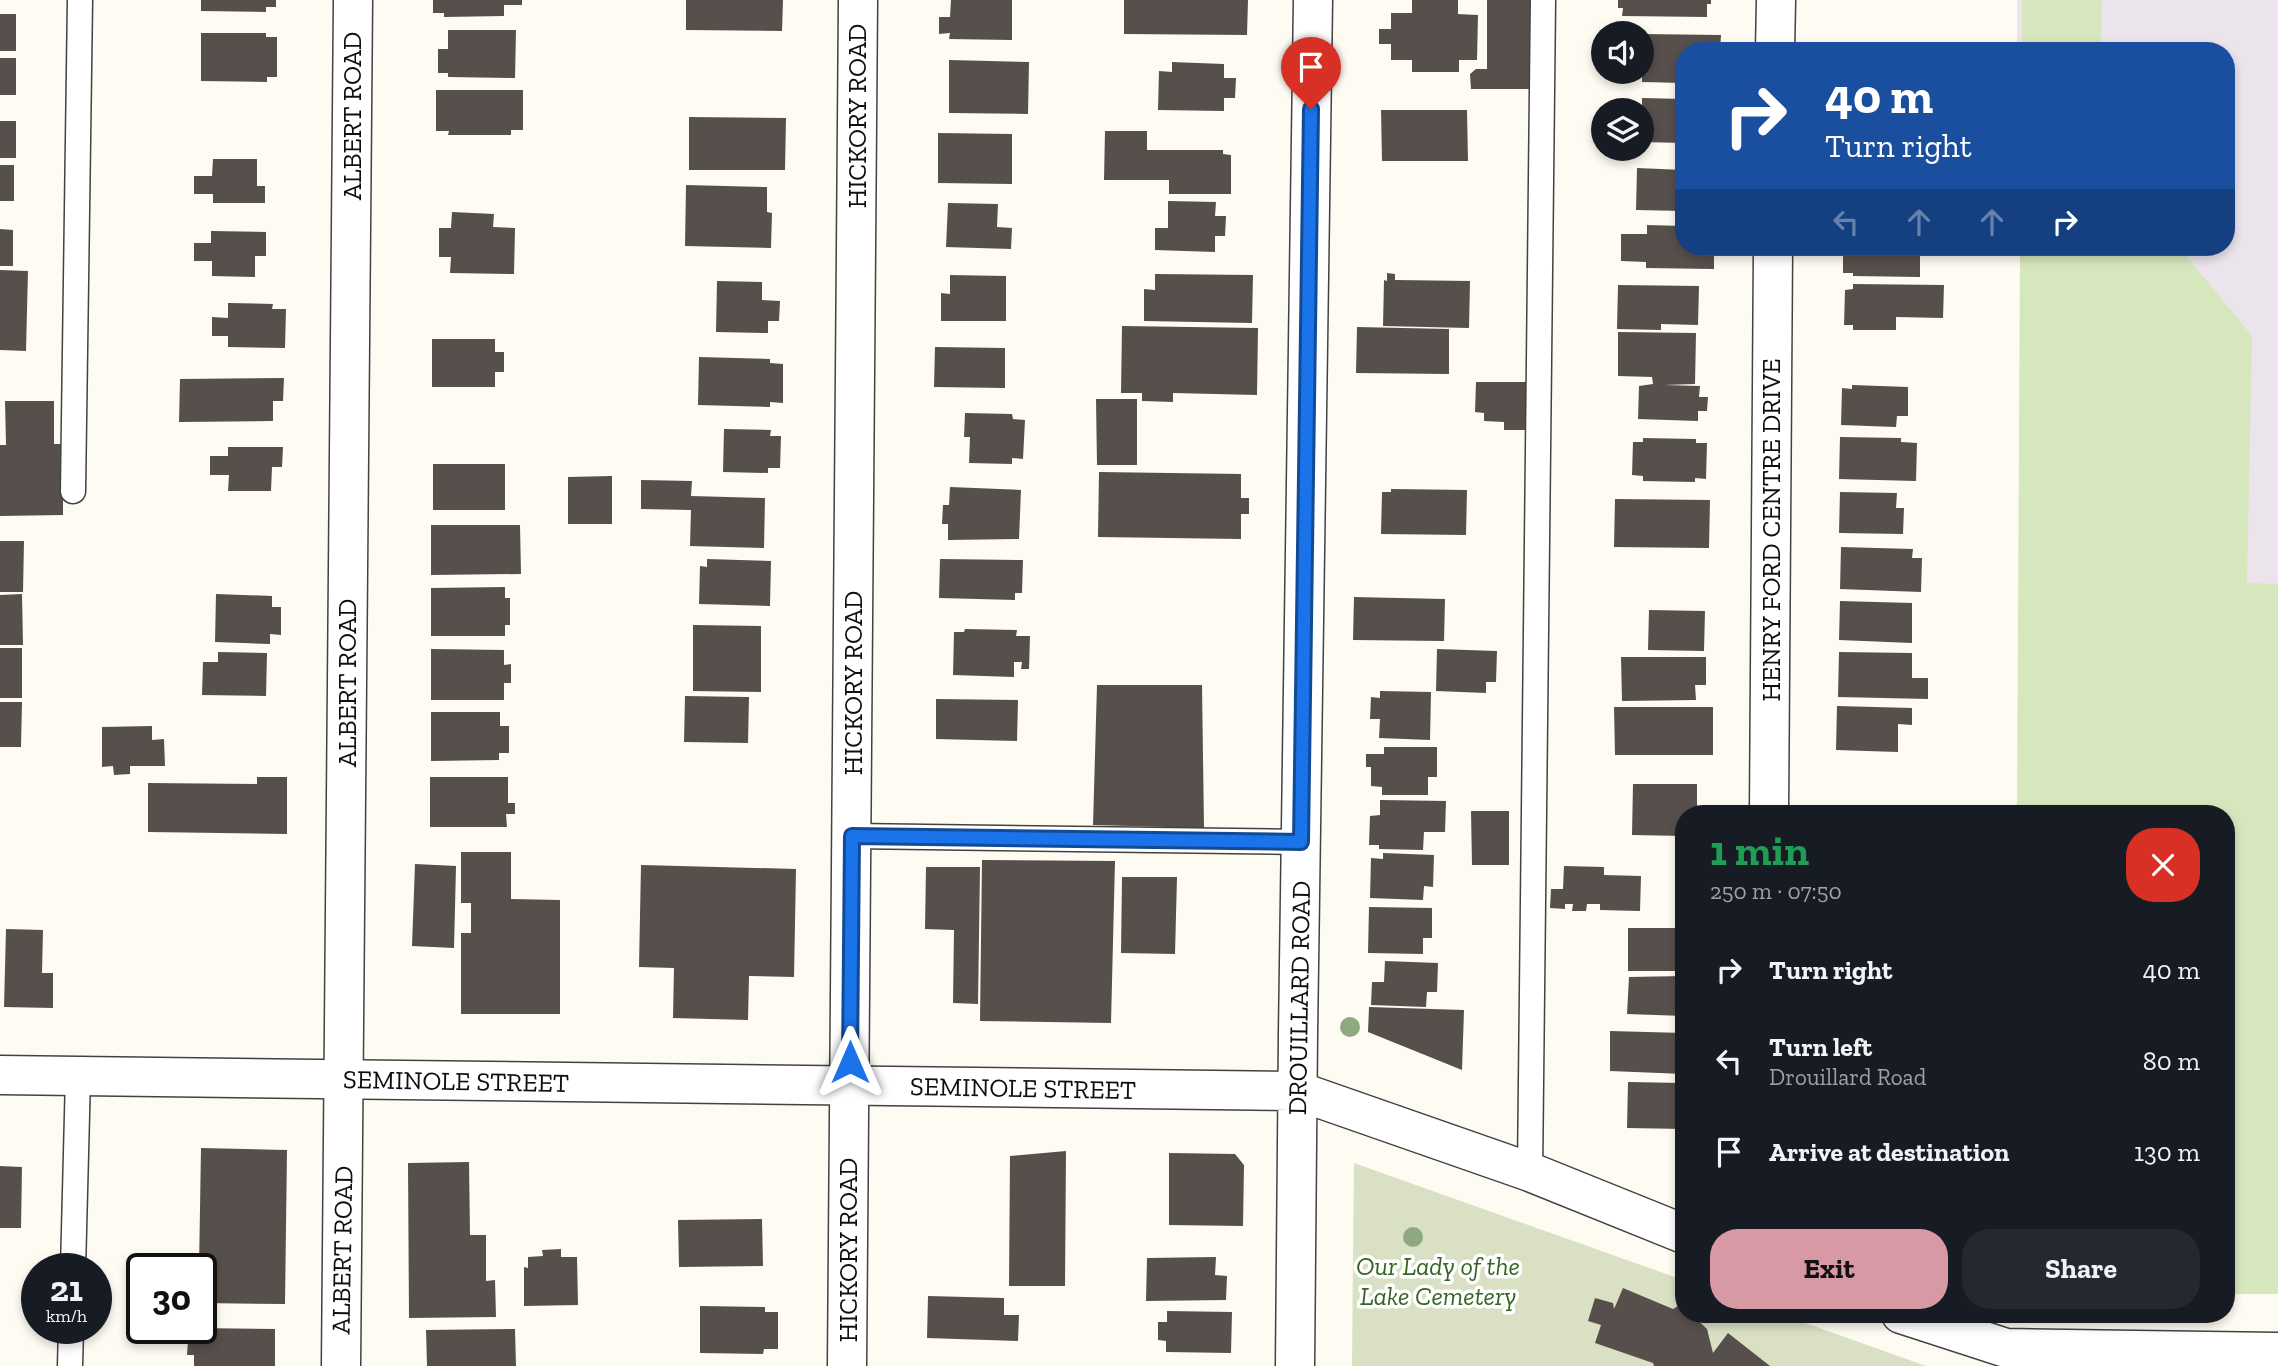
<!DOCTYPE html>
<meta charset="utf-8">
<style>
:root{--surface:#171b24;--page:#242831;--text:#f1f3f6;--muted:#9ea1a6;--accent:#d79aa5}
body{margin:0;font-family:"Zilla Slab",serif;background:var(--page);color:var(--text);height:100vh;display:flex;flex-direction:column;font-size:26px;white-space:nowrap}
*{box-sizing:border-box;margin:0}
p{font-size:23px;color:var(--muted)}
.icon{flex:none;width:38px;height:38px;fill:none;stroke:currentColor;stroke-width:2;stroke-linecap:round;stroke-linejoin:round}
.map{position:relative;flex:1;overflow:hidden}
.side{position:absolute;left:1675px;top:805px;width:560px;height:518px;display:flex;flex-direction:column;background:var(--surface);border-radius:28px;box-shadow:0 4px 10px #0003}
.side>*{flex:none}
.banner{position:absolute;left:1675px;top:42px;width:560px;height:214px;border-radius:28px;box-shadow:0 4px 10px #0003;background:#1a4fa0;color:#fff;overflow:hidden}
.tools{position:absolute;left:1591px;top:21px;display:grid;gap:14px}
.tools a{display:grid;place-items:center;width:63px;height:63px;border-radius:50%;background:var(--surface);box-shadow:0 4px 10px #0003;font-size:35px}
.speed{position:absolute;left:21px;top:1253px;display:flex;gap:14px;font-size:35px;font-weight:700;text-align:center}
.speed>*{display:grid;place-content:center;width:91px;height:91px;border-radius:50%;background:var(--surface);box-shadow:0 4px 10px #0003;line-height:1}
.speed small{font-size:18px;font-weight:400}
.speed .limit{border:4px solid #111;border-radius:10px;background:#fff;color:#111}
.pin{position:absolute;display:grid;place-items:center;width:60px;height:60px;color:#fff;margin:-72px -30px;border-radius:50% 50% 50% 0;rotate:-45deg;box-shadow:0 0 7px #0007}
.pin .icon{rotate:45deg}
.me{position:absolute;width:77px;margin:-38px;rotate:0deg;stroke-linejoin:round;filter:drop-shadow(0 0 5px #0008)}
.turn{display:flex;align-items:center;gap:24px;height:147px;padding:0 35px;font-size:32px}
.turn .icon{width:91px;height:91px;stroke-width:2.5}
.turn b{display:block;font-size:49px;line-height:60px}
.lanes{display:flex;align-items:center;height:66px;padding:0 35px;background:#0003;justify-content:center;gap:35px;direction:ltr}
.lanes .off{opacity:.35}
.round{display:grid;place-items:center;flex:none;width:74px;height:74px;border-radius:28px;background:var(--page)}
.overview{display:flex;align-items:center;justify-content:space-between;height:119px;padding:0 35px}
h1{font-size:42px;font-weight:800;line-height:52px;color:#1e9e55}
.primary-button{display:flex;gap:14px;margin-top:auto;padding:14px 35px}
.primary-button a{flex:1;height:80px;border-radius:28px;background:var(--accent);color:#111;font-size:28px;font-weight:800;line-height:80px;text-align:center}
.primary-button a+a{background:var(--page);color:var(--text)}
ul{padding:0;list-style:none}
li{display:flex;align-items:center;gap:21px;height:91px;padding:0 35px}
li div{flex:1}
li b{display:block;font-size:26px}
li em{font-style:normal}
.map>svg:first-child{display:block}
.industrial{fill:#ebe4ed}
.green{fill:#d7e7bd}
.cemetery{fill:#d9e0c3}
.building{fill:#574f4c}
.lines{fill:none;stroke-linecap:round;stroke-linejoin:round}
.service-casing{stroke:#424242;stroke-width:27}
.minor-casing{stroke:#424242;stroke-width:41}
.tertiary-casing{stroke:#424242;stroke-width:41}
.service{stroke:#fff;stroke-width:24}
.minor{stroke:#fff;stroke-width:38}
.tertiary{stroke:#fff;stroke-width:38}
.tree{fill:#90a880}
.route-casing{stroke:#114b97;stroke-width:18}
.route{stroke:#1a73e8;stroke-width:12}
.labels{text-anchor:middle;stroke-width:7;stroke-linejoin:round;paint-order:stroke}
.street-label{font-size:26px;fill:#0f0f0f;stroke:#fff}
.park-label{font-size:26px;font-style:italic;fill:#366422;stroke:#fff}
</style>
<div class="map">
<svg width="2278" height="1366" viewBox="0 0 2278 1366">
<rect width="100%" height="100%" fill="#fefbf2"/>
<path class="industrial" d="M 2017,0 L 2278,0 L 2278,1294 L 2226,1294 L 2226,814 L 2021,310 L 2020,247 L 2226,247 L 2226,51 L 2017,51 Z"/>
<path class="green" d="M 2022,0 L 2102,0 L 2101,51 L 2022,51 Z
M 2020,247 L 2179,247 L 2252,336 L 2247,583 L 2278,584 L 2278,1294 L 2226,1294 L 2226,814 L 2017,814 Z"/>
<path class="cemetery" d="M 1354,1163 L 1683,1280 L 1684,1314 L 1780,1314 L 1926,1366 L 1352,1366 Z"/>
<path class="building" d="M 201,0 L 276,0 L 276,7 L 266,7 L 266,12 L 201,11 Z
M 433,0 L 522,0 L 522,5 L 504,5 L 504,16 L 444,17 L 444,13 L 433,13 Z
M 686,0 L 783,0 L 782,31 L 686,30 Z
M 951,0 L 1012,0 L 1012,40 L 949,39 L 950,33 L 939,34 L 939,17 L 950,17 Z
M 1124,0 L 1248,0 L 1247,35 L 1124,34 Z
M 1412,0 L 1458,0 L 1458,14 L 1478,15 L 1477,60 L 1459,60 L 1459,72 L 1412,72 L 1412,60 L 1391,60 L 1391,44 L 1379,44 L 1379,29 L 1391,29 L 1391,13 L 1412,13 Z
M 1487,0 L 1531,0 L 1531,89 L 1471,89 L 1470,74 L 1476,69 L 1487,69 Z
M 1618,0 L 1711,0 L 1711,4 L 1707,4 L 1707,17 L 1622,16 L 1623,8 L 1618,8 Z
M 0,14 L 16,14 L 16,51 L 0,51 Z
M 448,30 L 516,30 L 515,78 L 448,77 L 448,73 L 438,73 L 438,49 L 448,49 Z
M 201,33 L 266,33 L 266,37 L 277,37 L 277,77 L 267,77 L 267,82 L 201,81 Z
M 1642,34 L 1721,35 L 1720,51 L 1684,51 L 1684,83 L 1642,82 Z
M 0,58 L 16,58 L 16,95 L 0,95 Z
M 949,60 L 1029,62 L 1028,114 L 949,113 Z
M 1172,62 L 1224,64 L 1224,78 L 1236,78 L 1235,98 L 1224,98 L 1224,111 L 1158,110 L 1159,71 L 1172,72 Z
M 436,90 L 523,90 L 523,130 L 511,130 L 511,135 L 448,135 L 449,131 L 436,131 Z
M 1642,98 L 1684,99 L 1684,143 L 1642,142 Z
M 1381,110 L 1467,110 L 1468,161 L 1382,161 Z
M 689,117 L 786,118 L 785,170 L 689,170 Z
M 0,121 L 16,121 L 16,158 L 0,158 Z
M 1105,131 L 1147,131 L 1147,150 L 1223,150 L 1223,154 L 1231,155 L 1231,194 L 1169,194 L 1169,180 L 1104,180 Z
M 938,133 L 1012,134 L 1012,184 L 938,183 Z
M 213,159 L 257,159 L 257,186 L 265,186 L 265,203 L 213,203 L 213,194 L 194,194 L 194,176 L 212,176 Z
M 0,165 L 14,165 L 14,201 L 0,201 Z
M 1637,168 L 1684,170 L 1684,211 L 1636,210 Z
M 686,185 L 767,187 L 767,212 L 772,213 L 771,248 L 685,246 Z
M 1168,201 L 1216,202 L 1215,216 L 1226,216 L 1225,236 L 1215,236 L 1215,252 L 1155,250 L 1155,228 L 1168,228 Z
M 948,203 L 998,204 L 997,227 L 1012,228 L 1011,249 L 946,247 Z
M 452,212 L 494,214 L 493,227 L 515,228 L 514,274 L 450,273 L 451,257 L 439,257 L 439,228 L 451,228 Z
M 1647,225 L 1684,226 L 1684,247 L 1714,247 L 1714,269 L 1646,268 L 1646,262 L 1621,261 L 1621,234 L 1647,234 Z
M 0,229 L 13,230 L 13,266 L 0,266 Z
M 211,231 L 266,232 L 266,256 L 255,256 L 255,277 L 212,276 L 212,261 L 194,261 L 194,243 L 211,243 Z
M 1843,247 L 1920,247 L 1920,277 L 1853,276 L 1853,273 L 1843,273 Z
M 0,270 L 28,271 L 26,351 L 0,350 Z
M 1387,273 L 1395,274 L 1395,280 L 1470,281 L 1469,328 L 1383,326 L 1384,280 L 1387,281 Z
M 1155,274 L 1253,275 L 1252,323 L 1144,321 L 1144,289 L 1155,290 Z
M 950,275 L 1006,276 L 1006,321 L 941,321 L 941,293 L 950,294 Z
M 717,281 L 762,282 L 762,300 L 780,301 L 779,321 L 768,321 L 768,333 L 716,332 Z
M 1853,284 L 1944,285 L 1943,318 L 1896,317 L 1896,330 L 1853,330 L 1853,325 L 1844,325 L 1845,290 L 1853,289 Z
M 1618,285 L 1699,286 L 1698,325 L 1661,324 L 1661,330 L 1617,329 Z
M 228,303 L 273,304 L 272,309 L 286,309 L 285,348 L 228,347 L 228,336 L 212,336 L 212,317 L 228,318 Z
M 1122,326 L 1258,328 L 1257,395 L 1173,393 L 1173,402 L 1142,401 L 1142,393 L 1121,393 Z
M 1357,327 L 1449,329 L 1449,374 L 1356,373 Z
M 1618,332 L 1696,333 L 1695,384 L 1664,385 L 1700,386 L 1699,397 L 1708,397 L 1707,411 L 1698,411 L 1698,421 L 1638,419 L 1639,386 L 1653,384 L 1652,377 L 1618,376 Z
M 432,339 L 495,339 L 495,352 L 504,352 L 504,372 L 495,372 L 495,387 L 432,387 Z
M 935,347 L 1005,348 L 1005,388 L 934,387 Z
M 699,357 L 770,359 L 770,363 L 783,364 L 783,403 L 770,402 L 770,407 L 698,405 Z
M 284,378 L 283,401 L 273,401 L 273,421 L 179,422 L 180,379 Z
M 1476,382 L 1529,382 L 1528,430 L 1504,430 L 1504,422 L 1484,421 L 1484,413 L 1475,412 Z
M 1852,385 L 1908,387 L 1908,416 L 1897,416 L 1896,427 L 1841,425 L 1842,388 L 1852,389 Z
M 1096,399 L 1137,399 L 1137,465 L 1097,465 Z
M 5,401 L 54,401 L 54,444 L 63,444 L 63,515 L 0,516 L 0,445 L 6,445 Z
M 965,413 L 1012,414 L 1013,419 L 1025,420 L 1023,459 L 1012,458 L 1012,464 L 969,463 L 970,437 L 964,437 Z
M 724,429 L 771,430 L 770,436 L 781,436 L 780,468 L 768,468 L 768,473 L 723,472 Z
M 1840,437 L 1901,438 L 1901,442 L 1917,443 L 1916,481 L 1839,479 Z
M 1643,438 L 1696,439 L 1696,443 L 1707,443 L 1706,479 L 1695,478 L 1695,482 L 1643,481 L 1643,476 L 1632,475 L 1633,442 L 1643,442 Z
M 228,447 L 283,447 L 282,467 L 272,467 L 271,491 L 228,491 L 229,475 L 210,475 L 210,456 L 228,456 Z
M 433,464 L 505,464 L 505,510 L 433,510 Z
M 1099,472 L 1241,474 L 1241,498 L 1249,498 L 1249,514 L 1241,514 L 1241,539 L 1098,537 Z
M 612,476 L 612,524 L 568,524 L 568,477 Z
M 641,480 L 692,481 L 691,496 L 765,498 L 764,548 L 690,546 L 691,510 L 641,509 Z
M 950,487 L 1021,490 L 1019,539 L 948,540 L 948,524 L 942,524 L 943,505 L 949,505 Z
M 1391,489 L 1467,490 L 1466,535 L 1381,534 L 1382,492 L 1391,492 Z
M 1840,492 L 1897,493 L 1896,508 L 1904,508 L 1903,534 L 1839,533 Z
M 1615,499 L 1710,500 L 1709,548 L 1614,547 Z
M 431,525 L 520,525 L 521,574 L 431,575 Z
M 0,541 L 24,541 L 23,592 L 0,592 Z
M 1841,547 L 1913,549 L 1912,558 L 1922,558 L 1921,592 L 1840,589 Z
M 707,559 L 771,561 L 770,606 L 699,604 L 700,566 L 707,567 Z
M 940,559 L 1023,560 L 1022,593 L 1015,593 L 1015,600 L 939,598 Z
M 505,587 L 505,598 L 510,598 L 510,625 L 505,625 L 505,636 L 431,636 L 431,588 Z
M 22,594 L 23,645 L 0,645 L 0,595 Z
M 216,594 L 272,596 L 272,607 L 281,607 L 281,635 L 270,634 L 270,644 L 215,642 Z
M 1354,597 L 1445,599 L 1444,641 L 1353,640 Z
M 1840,601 L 1912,603 L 1912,643 L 1839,640 Z
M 1649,610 L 1705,611 L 1704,651 L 1648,650 Z
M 693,625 L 761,626 L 761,692 L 693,691 Z
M 965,629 L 1017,630 L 1016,636 L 1030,636 L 1029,669 L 1021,669 L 1022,662 L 1014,662 L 1014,677 L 953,675 L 954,632 L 964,632 Z
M 0,648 L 22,648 L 22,698 L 0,698 Z
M 431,649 L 504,650 L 504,665 L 511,664 L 511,683 L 504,683 L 504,700 L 431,700 Z
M 1437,649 L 1497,651 L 1496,682 L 1486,682 L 1486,693 L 1436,691 Z
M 218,652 L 267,653 L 266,696 L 202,695 L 203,662 L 218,662 Z
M 1839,652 L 1912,653 L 1912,678 L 1928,678 L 1928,699 L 1838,697 Z
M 1621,657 L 1706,657 L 1706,685 L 1695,685 L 1696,700 L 1622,701 Z
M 1097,685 L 1202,685 L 1204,828 L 1093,825 Z
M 1380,691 L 1431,692 L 1430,740 L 1379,738 L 1380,719 L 1370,719 L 1371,697 L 1380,698 Z
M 685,696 L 749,697 L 748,743 L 684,742 Z
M 936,699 L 1018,700 L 1017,741 L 936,739 Z
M 0,702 L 22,702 L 21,747 L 0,747 Z
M 1837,706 L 1912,708 L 1912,725 L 1898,724 L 1898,752 L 1836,750 Z
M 1614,707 L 1713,707 L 1713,755 L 1615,755 Z
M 431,712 L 500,712 L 500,726 L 509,726 L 509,753 L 499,753 L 499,760 L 431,761 Z
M 152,726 L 152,740 L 164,739 L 165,766 L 130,766 L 130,774 L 114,775 L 113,766 L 102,767 L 102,727 Z
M 1384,747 L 1437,747 L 1437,777 L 1428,777 L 1428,795 L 1382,795 L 1382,787 L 1371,786 L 1371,767 L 1366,767 L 1366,754 L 1384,754 Z
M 257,777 L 287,777 L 287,834 L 148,832 L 148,783 L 257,784 Z
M 430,777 L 508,777 L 508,803 L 515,803 L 515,814 L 506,814 L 507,827 L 430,827 Z
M 1633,784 L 1697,784 L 1697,814 L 1684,814 L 1684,836 L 1632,835 Z
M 1380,800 L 1446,801 L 1445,832 L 1424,832 L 1423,850 L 1379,849 L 1379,845 L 1369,845 L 1370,816 L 1380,815 Z
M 1848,806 L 1894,806 L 1894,814 L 1847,814 Z
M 1471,811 L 1509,811 L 1509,865 L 1472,865 Z
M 461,852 L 511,852 L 511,899 L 560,900 L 560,1014 L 461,1014 L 461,933 L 471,933 L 471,903 L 461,903 Z
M 1383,853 L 1434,855 L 1433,887 L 1424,886 L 1423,900 L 1370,898 L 1371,858 L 1383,859 Z
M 982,860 L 1115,861 L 1111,1023 L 980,1021 Z
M 415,864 L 456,866 L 454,948 L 412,946 Z
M 641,865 L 796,869 L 794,977 L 749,976 L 748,1020 L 673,1018 L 674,968 L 639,967 Z
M 1564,866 L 1604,867 L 1604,875 L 1641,876 L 1640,911 L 1600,910 L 1600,904 L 1587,904 L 1586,911 L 1572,911 L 1573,904 L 1565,904 L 1565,909 L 1550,908 L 1551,889 L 1563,889 Z
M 926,867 L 980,867 L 978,1004 L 953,1003 L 954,930 L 925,929 Z
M 1122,877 L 1177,877 L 1175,954 L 1121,953 Z
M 1369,907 L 1432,908 L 1432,938 L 1423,938 L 1423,954 L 1368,953 Z
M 1628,928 L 1684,928 L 1684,971 L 1628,971 Z
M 6,929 L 43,930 L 42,973 L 53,973 L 53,1008 L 4,1007 Z
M 1385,961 L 1438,963 L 1437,992 L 1427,992 L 1426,1007 L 1371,1005 L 1372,982 L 1384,982 Z
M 1684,976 L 1684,1016 L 1627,1014 L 1629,977 Z
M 1369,1007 L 1464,1010 L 1462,1070 L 1368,1032 Z
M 1610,1031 L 1684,1033 L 1684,1074 L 1610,1071 Z
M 1628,1082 L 1684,1083 L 1684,1129 L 1627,1128 Z
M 201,1148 L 287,1150 L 285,1304 L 201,1303 L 201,1269 L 199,1269 Z
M 1066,1151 L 1065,1286 L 1009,1286 L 1010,1156 Z
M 1169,1153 L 1235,1154 L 1244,1165 L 1243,1226 L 1169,1225 Z
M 469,1162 L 470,1235 L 486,1235 L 486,1281 L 495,1280 L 496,1317 L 409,1318 L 408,1163 Z
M 0,1166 L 22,1167 L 21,1228 L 0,1228 Z
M 762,1219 L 763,1266 L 679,1267 L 678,1220 Z
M 561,1249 L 561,1257 L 577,1257 L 578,1305 L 524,1306 L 524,1267 L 528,1268 L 528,1257 L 543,1256 L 542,1250 Z
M 1216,1257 L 1215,1275 L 1227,1276 L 1226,1300 L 1146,1301 L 1147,1258 Z
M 1623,1288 L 1673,1309 L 1680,1305 L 1684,1307 L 1684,1314 L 1691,1314 L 1707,1329 L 1713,1353 L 1728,1333 L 1770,1366 L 1654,1366 L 1653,1363 L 1595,1343 L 1601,1325 L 1588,1321 L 1595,1298 L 1613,1303 L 1614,1309 Z
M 928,1296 L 1004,1298 L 1004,1315 L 1019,1315 L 1018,1341 L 927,1338 Z
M 700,1306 L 765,1307 L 765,1312 L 778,1312 L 778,1349 L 764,1349 L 763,1354 L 700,1353 Z
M 1167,1311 L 1232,1312 L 1231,1353 L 1166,1352 L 1166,1341 L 1158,1340 L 1158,1322 L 1167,1322 Z
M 194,1328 L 275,1329 L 275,1366 L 194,1366 L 194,1355 L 187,1355 L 188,1340 L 194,1340 Z
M 515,1329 L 516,1366 L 427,1366 L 426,1330 Z"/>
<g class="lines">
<defs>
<path id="service" d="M 73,491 L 80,0
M 852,836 L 1301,842
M 1530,1172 L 1543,0
M 73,1269 L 78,1076
M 70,1366 L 71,1328"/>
<path id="minor" d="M 1775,51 L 1776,0
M 1769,814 L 1773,247
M 341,1366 L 353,0
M 847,1366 L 858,0"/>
<path id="tertiary" d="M 0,1075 L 1298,1091 L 1530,1172 L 1684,1234
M 1901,1314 L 2006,1348 L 2278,1352
M 1295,1366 L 1298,1034 L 1313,0"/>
</defs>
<use href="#service" class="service-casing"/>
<use href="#minor" class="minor-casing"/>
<use href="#tertiary" class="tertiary-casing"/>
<use href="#service" class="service"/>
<use href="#minor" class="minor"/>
<use href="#tertiary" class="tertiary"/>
</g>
<g class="tree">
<circle cx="1350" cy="1027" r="10"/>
<circle cx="1413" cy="1237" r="10"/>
</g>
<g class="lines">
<defs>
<path id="route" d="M 850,1062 L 852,836 L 1301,842 L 1311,109"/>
</defs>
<use href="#route" class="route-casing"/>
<use href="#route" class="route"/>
</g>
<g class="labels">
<g class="street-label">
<text transform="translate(352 116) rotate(-90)" y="9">ALBERT ROAD</text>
<text transform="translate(857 116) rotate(-90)" y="9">HICKORY ROAD</text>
<text transform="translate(1771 530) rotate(-90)" y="9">HENRY FORD CENTRE DRIVE</text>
<text transform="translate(347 683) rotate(-90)" y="9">ALBERT ROAD</text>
<text transform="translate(853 683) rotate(-90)" y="9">HICKORY ROAD</text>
<text transform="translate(1299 998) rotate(-89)" y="9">DROUILLARD ROAD</text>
<text transform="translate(456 1081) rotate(1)" y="9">SEMINOLE STREET</text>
<text transform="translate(1023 1088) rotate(1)" y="9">SEMINOLE STREET</text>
<text transform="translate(342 1250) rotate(-89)" y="9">ALBERT ROAD</text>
<text transform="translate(848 1250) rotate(-90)" y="9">HICKORY ROAD</text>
</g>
<g class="park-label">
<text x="1438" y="1275">Our Lady of the<tspan x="1438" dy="30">Lake Cemetery</tspan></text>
</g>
</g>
</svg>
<div class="tools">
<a><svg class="icon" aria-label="sound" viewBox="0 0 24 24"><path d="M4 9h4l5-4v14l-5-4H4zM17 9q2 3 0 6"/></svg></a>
<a><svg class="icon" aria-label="layers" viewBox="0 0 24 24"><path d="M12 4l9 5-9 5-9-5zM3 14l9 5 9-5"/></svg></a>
</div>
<div class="speed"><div>21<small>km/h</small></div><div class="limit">30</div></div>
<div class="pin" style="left:1311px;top:109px;background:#d93025"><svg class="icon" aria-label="arrive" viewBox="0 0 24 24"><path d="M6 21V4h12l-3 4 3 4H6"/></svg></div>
<svg class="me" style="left:850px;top:1062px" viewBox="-20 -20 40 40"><path d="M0-17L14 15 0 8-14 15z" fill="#1a73e8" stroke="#fff" stroke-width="4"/></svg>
<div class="banner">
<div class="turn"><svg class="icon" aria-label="right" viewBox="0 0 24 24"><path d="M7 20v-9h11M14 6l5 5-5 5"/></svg><div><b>40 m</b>Turn right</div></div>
<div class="lanes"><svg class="icon off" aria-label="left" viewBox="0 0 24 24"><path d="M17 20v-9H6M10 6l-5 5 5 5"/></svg><svg class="icon off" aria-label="ahead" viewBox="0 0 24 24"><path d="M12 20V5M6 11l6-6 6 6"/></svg><svg class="icon off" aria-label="ahead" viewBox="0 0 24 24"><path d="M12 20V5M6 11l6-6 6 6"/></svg><svg class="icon" aria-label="right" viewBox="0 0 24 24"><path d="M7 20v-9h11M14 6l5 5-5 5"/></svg></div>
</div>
<section class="side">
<div class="overview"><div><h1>1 min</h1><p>250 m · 07:50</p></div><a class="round" style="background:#d93025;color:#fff"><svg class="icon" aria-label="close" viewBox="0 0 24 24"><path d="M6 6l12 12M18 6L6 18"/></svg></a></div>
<ul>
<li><svg class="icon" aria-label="right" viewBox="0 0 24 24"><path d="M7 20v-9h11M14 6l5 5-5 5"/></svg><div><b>Turn right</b></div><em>40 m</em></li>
<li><svg class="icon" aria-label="left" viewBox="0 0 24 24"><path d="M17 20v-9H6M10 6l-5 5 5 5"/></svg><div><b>Turn left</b><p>Drouillard Road</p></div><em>80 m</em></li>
<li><svg class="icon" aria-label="arrive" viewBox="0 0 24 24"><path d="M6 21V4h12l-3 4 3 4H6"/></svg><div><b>Arrive at destination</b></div><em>130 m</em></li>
</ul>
<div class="primary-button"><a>Exit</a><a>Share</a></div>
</section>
</div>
